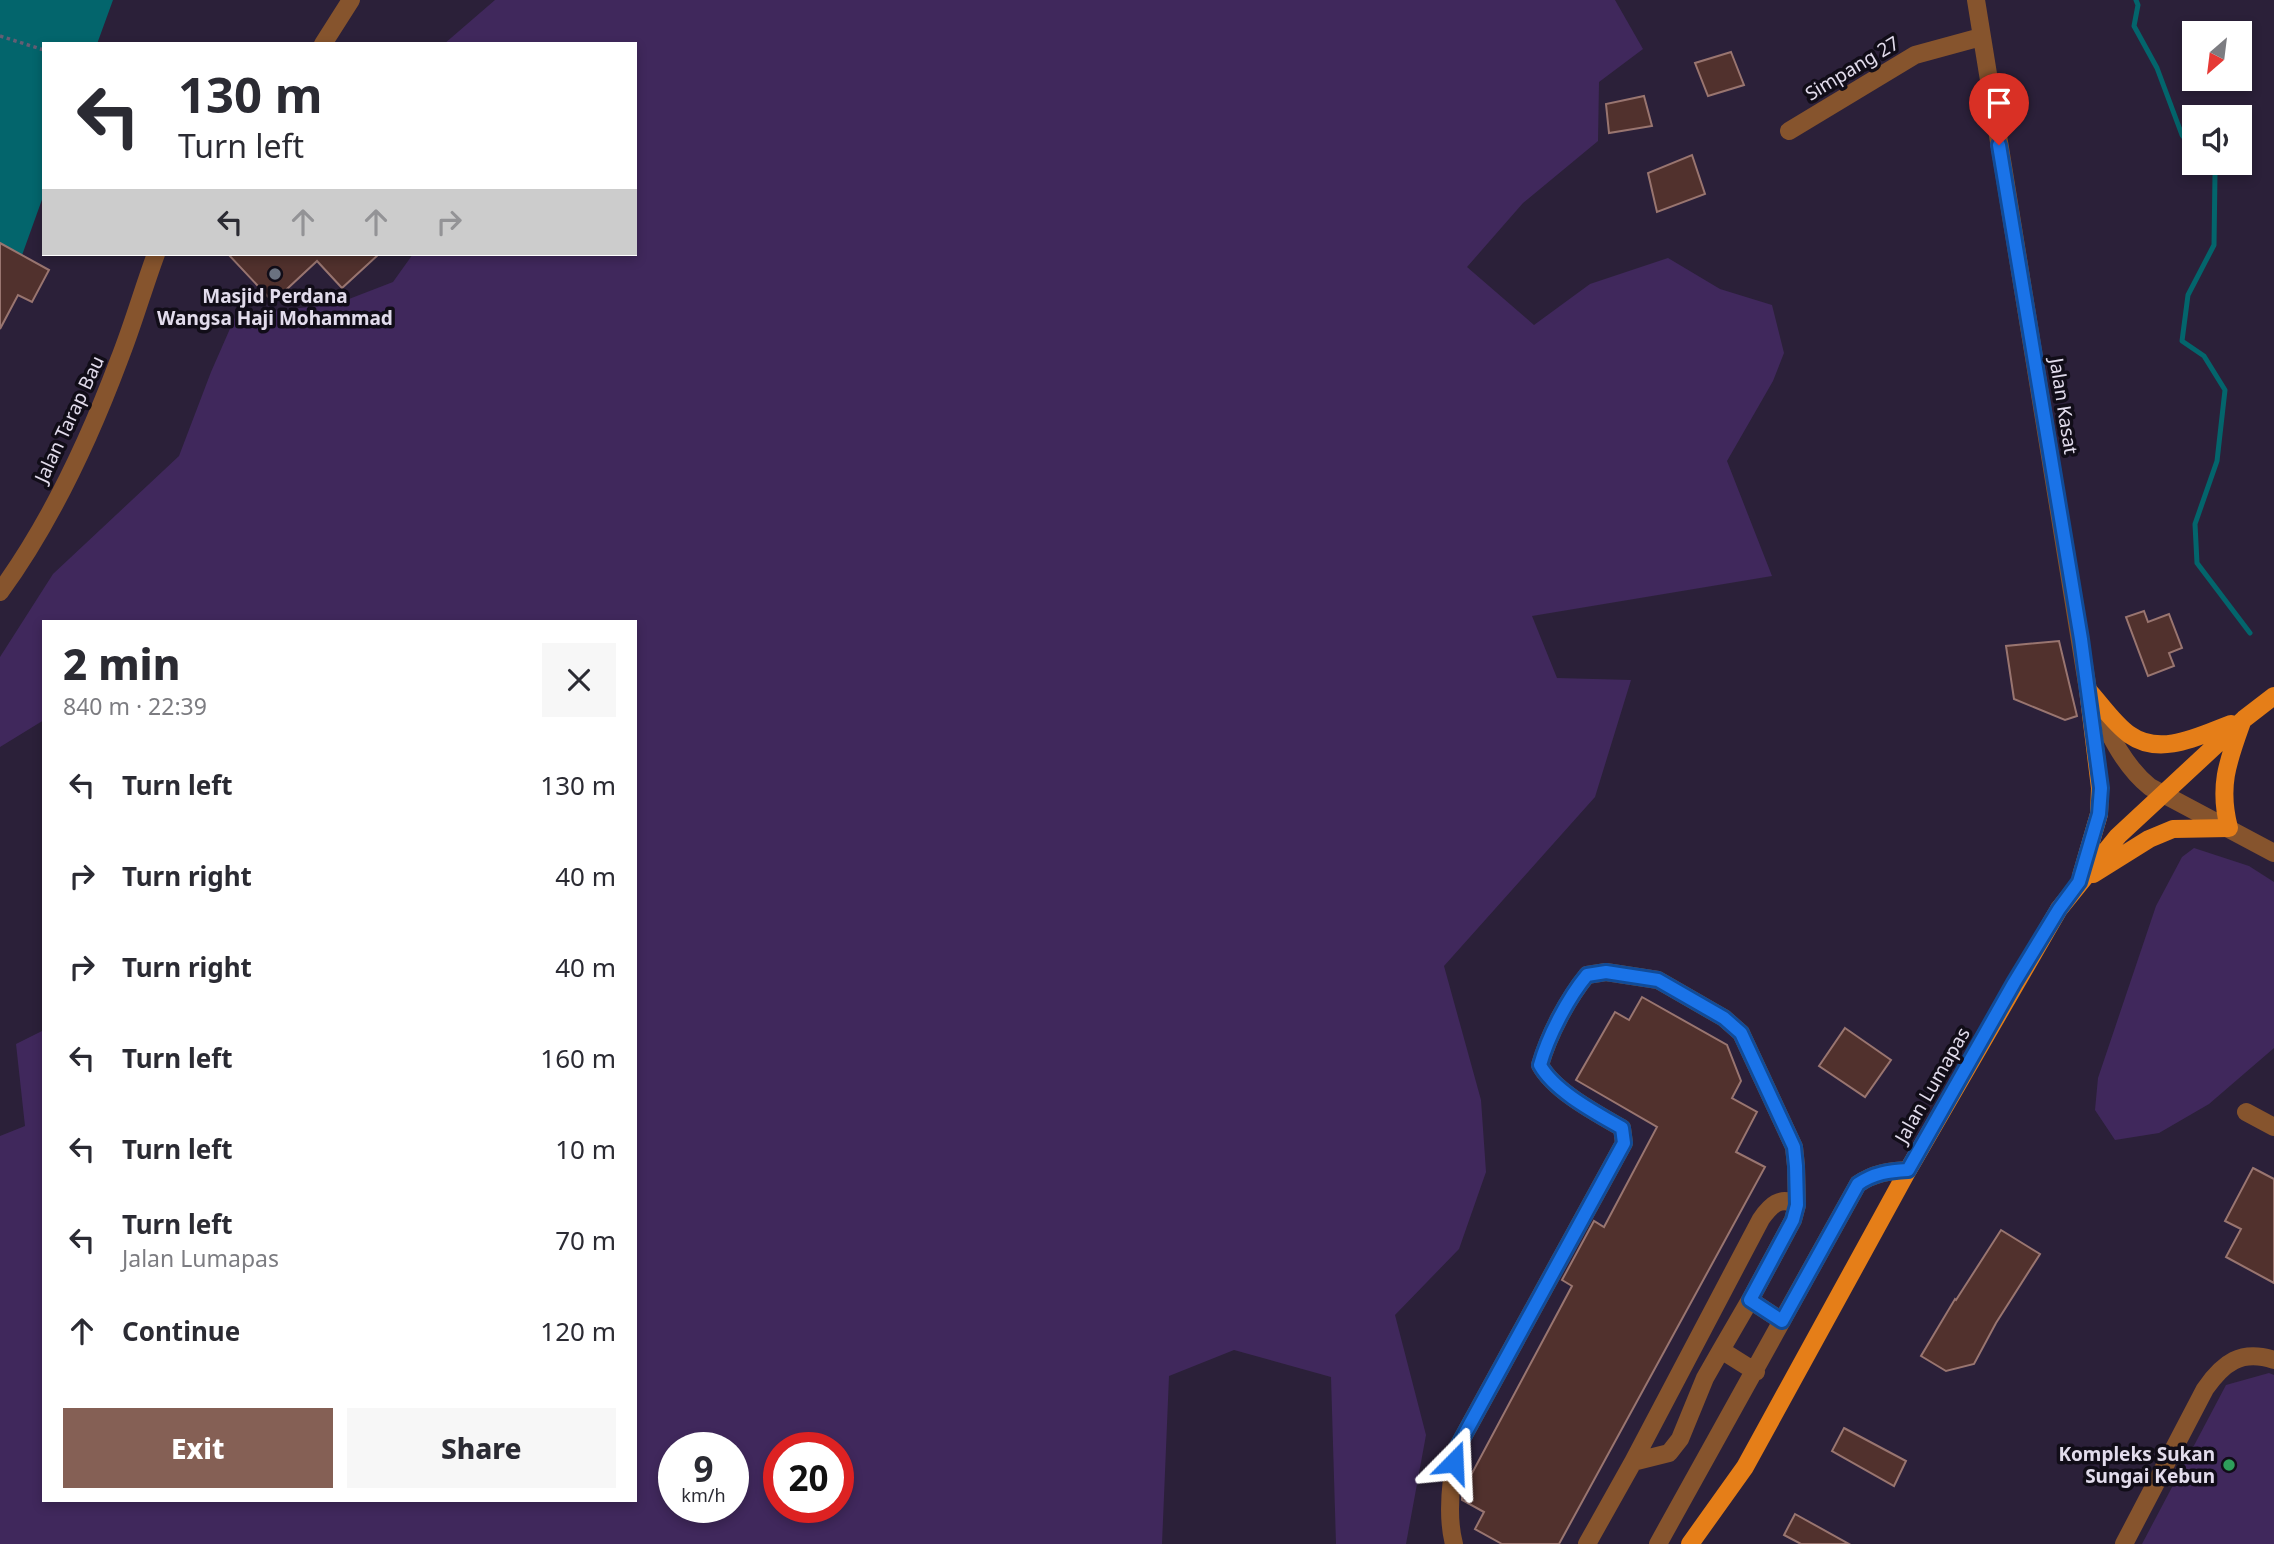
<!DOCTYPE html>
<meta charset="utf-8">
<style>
:root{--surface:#fff;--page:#f7f7f7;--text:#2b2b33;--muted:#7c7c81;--accent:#856055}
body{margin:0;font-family:"Noto Sans",sans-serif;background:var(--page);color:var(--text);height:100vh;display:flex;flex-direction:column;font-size:26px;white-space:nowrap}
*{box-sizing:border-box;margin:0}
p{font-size:23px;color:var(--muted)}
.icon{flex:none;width:38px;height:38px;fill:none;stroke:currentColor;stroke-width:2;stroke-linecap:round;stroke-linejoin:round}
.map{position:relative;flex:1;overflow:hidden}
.drawer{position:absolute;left:42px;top:620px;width:595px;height:882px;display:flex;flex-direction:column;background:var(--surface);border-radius:0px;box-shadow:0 4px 10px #0003}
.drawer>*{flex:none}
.top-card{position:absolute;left:42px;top:42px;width:595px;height:214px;border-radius:0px;box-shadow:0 4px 10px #0003;background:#fff;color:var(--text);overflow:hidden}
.needle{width:46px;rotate:208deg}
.controls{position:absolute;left:2182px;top:21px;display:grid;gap:14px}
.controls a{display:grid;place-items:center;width:70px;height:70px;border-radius:0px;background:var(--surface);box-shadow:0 4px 10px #0003;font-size:35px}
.speed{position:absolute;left:658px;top:1432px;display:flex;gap:14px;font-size:35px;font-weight:700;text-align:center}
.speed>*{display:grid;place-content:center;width:91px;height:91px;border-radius:50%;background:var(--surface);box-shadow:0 4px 10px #0003;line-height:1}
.speed small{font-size:18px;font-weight:400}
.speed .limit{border:10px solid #d22;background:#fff;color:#111}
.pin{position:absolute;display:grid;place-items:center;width:60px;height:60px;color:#fff;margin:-72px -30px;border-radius:50% 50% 50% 0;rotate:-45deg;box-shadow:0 0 7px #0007}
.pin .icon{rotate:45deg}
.me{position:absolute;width:77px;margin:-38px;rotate:21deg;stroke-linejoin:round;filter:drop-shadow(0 0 5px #0008)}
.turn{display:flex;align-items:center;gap:24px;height:147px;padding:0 21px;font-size:32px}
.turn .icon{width:91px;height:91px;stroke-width:2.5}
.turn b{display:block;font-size:49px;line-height:60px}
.lanes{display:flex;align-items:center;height:66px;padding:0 21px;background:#0003;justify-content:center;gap:35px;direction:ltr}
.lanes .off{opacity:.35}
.round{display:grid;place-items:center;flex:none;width:74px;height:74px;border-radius:0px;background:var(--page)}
.overview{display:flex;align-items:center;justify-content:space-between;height:119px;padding:0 21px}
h1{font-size:42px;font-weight:800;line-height:52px}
.action{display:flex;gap:14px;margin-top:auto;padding:14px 21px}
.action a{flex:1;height:80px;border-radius:0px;background:var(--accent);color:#fff;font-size:28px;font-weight:800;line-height:80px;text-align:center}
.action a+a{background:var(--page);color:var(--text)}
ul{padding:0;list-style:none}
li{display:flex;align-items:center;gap:21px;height:91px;padding:0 21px}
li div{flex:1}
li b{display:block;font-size:26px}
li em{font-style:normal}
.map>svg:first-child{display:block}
.green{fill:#40285c;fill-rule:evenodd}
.water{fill:#03656c}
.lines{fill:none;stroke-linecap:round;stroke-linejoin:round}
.stream{stroke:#03656c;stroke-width:5}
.building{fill:#51312d;stroke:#997570;stroke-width:2}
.path{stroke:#665d73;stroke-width:3.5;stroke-dasharray:3.5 3.5;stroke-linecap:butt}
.minor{stroke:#86542d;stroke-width:18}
.major{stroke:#e57e18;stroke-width:18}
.route-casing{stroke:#114b97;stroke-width:18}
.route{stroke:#1a73e8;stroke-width:12}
.worship-dot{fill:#6b7280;stroke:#110d18;stroke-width:2.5}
.leisure-dot{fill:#2e9e5b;stroke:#110d18;stroke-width:2.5}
.labels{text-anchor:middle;stroke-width:7;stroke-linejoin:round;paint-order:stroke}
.street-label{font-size:19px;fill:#e2dcec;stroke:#110d18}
.poi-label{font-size:19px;font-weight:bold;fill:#e2dcec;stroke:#110d18}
</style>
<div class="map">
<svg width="2274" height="1544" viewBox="0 0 2274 1544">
<rect width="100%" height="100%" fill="#2b2039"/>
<path class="green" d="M 495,0 L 1615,0 L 1643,49 L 1599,82 L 1598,141 L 1523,203 L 1467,267 L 1534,325 L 1590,284 L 1668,258 L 1720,289 L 1772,305 L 1784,353 L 1773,381 L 1727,461 L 1772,576 L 1532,616 L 1557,678 L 1631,680 L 1595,797 L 1444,966 L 1481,1100 L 1486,1172 L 1459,1249 L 1395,1315 L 1426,1435 L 1406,1544 L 1336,1544 L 1331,1377 L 1234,1350 L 1169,1376 L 1162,1544 L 0,1544 L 0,1136 L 25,1126 L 16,1044 L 44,1030 L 44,1500 L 635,1500 L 635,621 L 44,621 L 44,720 L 0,747 L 0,657 L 53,574 L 179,456 L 211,372 L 236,315 L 336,304 L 393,282 L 413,254 L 635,254 L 635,44 L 444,44 ZM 674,1447 L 733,1447 L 733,1507 L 674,1507 ZM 779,1447 L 838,1447 L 838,1507 L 779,1507 Z
M 2194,848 L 2249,866 L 2274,882 L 2274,1048 L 2209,1104 L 2159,1133 L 2115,1140 L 2095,1110 L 2098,1078 L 2156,906 L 2182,857 Z
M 2269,1373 L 2274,1375 L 2274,1544 L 2142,1544 L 2226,1385 Z"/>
<path class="water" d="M 0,0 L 113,0 L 97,44 L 44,44 L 44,194 L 21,258 L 0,277 Z"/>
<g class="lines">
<path class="stream" d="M 2136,0 L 2138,5 L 2134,26 L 2157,68 L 2182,135 L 2194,149
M 2205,163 L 2215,174 L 2214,245 L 2188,295 L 2182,341 L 2204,356 L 2225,390 L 2217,461 L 2195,524 L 2197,563 L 2250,633"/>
</g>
<path class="building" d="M 1731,52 L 1744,85 L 1708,96 L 1695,63 Z
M 1644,96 L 1652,126 L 1609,133 L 1606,104 Z
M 1692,155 L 1705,194 L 1657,212 L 1648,173 Z
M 0,243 L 49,270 L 32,302 L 18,295 L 0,329 Z
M 228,254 L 379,254 L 342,288 L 317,261 L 273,302 Z
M 2144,611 L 2148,622 L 2169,614 L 2182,648 L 2169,653 L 2174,666 L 2148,676 L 2126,617 Z
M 2059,641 L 2077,716 L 2065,720 L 2014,699 L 2006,646 Z
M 1642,997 L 1727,1045 L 1741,1081 L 1732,1098 L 1757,1112 L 1736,1152 L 1765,1167 L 1559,1544 L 1502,1544 L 1475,1529 L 1484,1512 L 1462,1500 L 1462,1492 L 1572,1286 L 1562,1280 L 1594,1221 L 1604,1227 L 1657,1127 L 1576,1080 L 1615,1012 L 1629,1020 Z
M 1845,1028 L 1891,1060 L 1865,1097 L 1819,1066 Z
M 2253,1168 L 2274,1179 L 2274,1283 L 2226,1257 L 2241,1229 L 2225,1221 Z
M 2001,1230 L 2040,1254 L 1996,1323 L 1974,1364 L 1946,1371 L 1921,1356 L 1955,1299 L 1956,1300 Z
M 1844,1428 L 1906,1461 L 1894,1486 L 1832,1451 Z
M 1795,1514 L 1849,1544 L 1801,1544 L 1784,1535 Z"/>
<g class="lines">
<path class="path" d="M 0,36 L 44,50"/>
<path class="minor" d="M 1976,0 L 2088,690 C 2105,724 2120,763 2150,787 L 2274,853
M 323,44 L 351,0
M 1789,131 L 1915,55 L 1981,37
M 0,592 C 51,522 89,440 119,360 C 133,325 143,289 156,254
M 2246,1112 L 2274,1127
M 1721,1350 L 1750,1300
M 1633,1462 L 1761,1219 C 1770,1206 1780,1195 1797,1205
M 1454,1544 C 1446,1514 1451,1478 1457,1448 L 1624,1143 L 1622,1128 C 1596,1113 1554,1091 1540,1065 C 1549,1034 1567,1000 1587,975 L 1606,972 L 1658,980 L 1724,1018 L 1741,1033 L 1794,1147 L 1796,1166 L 1797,1205 L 1793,1220 L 1750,1300 L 1782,1321
M 1587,1544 L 1633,1462 L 1669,1453 L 1680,1439 L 1705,1378 L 1721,1350 L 1756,1372
M 1658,1544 L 1858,1184 C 1874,1173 1889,1171 1908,1170
M 2124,1544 L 2205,1389 C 2223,1363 2241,1349 2274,1360"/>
<path class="major" d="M 2088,690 C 2101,704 2114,724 2130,735 C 2161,757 2201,735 2231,724
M 2093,874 L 2149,839 L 2173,829 L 2229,828 C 2218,786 2228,761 2242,722
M 2081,876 L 2099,814 L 2100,788 L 2088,690
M 1690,1544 L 1745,1467 L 1908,1170 L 2059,909 L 2118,836 L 2244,719 L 2274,696"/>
</g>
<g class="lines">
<defs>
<path id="route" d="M 1454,1462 L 1457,1448 L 1624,1143 L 1622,1128 C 1596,1113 1554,1091 1540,1065 C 1548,1036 1568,998 1587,975 L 1606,972 L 1658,980 L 1724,1018 L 1741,1033 L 1794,1147 L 1796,1166 L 1797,1205 L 1793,1220 L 1750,1300 L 1782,1321 L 1858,1184 C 1874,1173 1889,1171 1908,1170 L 2014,983 L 2059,909 L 2079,882 L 2099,814 L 2101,788 L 2081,639 L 1999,145"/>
</defs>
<use href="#route" class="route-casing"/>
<use href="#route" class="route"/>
</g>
<circle class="worship-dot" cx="275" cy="274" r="7"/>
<circle class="leisure-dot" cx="2229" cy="1465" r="7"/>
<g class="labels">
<g class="street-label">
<text transform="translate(1852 68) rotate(-31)" y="7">Simpang 27</text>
<text transform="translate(2064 406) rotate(81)" y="7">Jalan Kasat</text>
<text transform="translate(69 419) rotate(-65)" y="7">Jalan Tarap Bau</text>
<text transform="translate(1932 1085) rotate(-60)" y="7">Jalan Lumapas</text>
</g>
<g class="poi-label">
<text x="275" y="303">Masjid Perdana<tspan x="275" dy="22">Wangsa Haji Mohammad</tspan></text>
<text x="2215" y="1461" text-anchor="end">Kompleks Sukan<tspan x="2215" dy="22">Sungai Kebun</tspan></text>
</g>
</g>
</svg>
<div class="controls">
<a><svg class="needle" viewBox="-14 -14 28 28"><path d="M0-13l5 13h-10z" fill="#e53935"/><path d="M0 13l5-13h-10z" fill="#7c7c81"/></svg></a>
<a><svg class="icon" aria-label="sound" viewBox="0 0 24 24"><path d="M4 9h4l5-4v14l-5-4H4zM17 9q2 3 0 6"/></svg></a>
</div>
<div class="speed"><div>9<small>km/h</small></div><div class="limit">20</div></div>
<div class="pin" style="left:1999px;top:145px;background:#d93025"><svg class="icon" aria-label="arrive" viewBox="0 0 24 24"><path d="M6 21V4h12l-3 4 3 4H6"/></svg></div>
<svg class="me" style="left:1454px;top:1462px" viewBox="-20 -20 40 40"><path d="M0-17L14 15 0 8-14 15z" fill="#1a73e8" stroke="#fff" stroke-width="4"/></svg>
<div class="top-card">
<div class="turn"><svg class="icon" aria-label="left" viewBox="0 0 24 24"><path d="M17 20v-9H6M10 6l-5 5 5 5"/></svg><div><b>130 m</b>Turn left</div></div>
<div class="lanes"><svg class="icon" aria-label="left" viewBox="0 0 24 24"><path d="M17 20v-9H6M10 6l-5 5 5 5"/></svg><svg class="icon off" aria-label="ahead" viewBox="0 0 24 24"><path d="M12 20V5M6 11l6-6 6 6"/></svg><svg class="icon off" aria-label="ahead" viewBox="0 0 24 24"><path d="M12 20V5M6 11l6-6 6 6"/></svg><svg class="icon off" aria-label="right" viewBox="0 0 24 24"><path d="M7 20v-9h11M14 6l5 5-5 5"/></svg></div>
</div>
<section class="drawer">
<div class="overview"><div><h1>2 min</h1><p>840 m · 22:39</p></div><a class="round"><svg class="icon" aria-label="close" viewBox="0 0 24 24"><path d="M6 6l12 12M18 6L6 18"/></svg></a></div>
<ul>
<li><svg class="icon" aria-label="left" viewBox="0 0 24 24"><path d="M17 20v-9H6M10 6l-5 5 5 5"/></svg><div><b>Turn left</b></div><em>130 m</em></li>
<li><svg class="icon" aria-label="right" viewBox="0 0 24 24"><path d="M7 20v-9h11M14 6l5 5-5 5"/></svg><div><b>Turn right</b></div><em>40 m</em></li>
<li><svg class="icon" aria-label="right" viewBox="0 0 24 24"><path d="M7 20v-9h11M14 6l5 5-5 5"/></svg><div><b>Turn right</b></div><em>40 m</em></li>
<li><svg class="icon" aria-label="left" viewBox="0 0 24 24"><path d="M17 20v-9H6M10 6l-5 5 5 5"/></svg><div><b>Turn left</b></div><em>160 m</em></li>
<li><svg class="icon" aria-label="left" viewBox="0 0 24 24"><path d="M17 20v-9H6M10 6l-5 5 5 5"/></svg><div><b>Turn left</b></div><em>10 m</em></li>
<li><svg class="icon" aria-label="left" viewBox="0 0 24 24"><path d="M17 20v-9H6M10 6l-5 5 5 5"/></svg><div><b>Turn left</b><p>Jalan Lumapas</p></div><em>70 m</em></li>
<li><svg class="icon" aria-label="ahead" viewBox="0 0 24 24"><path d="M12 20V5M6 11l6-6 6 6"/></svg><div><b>Continue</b></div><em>120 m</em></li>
</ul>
<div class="action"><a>Exit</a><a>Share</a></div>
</section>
</div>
